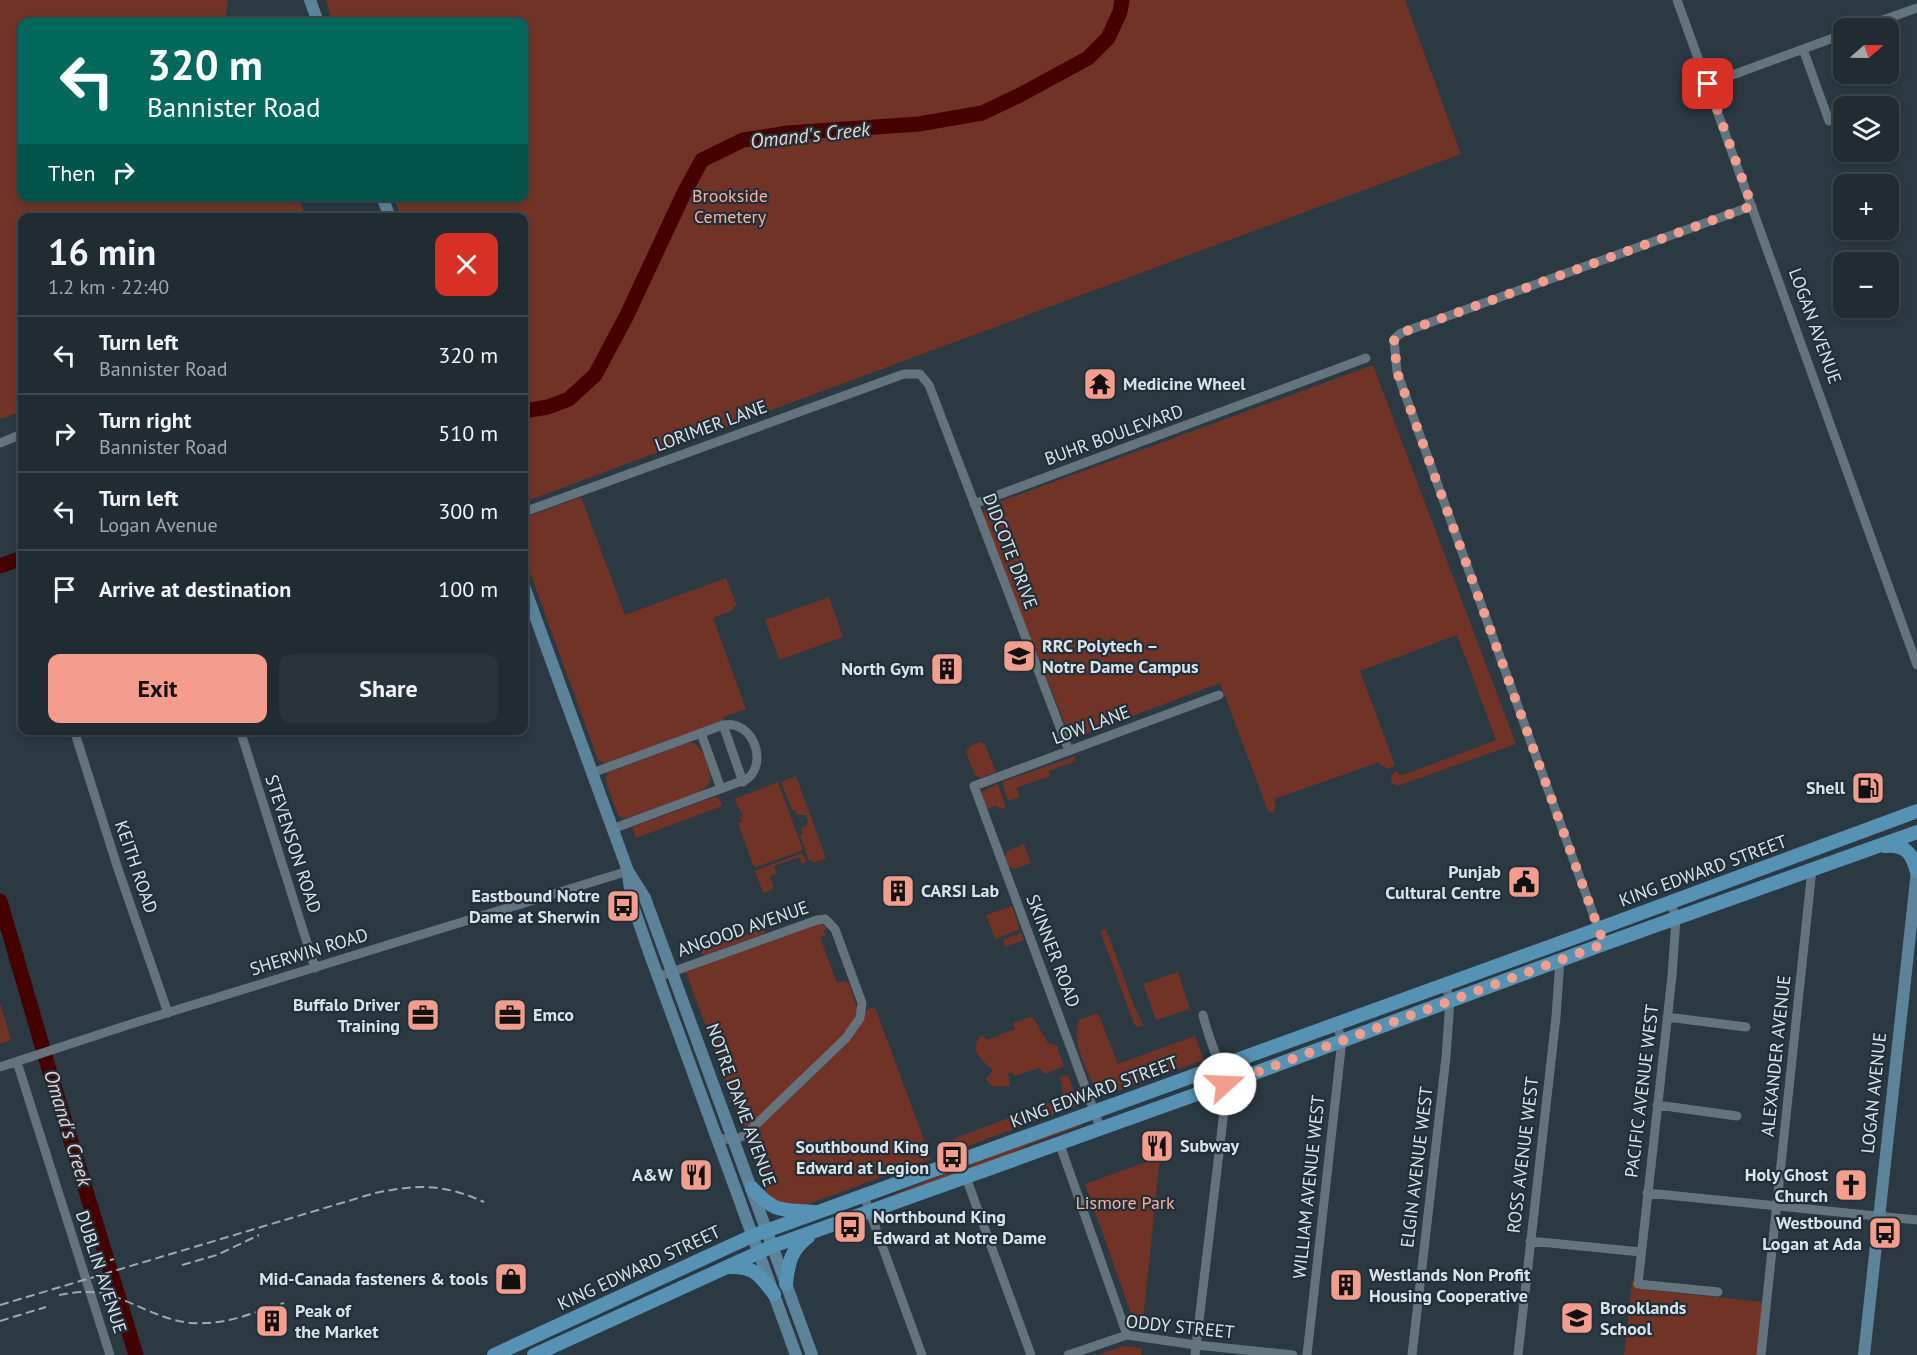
<!DOCTYPE html>
<meta charset="utf-8">
<style>
:root{--surface:#202b32;--page:#28333a;--text:#f1f3f6;--muted:#a2a7ac;--line:#3d474d;--accent:#f49d8c}
body{margin:0;font-family:"PT Sans",sans-serif;background:var(--page);color:var(--text);height:100vh;display:flex;flex-direction:column;font-size:22px;white-space:nowrap}
*{box-sizing:border-box;margin:0}
p{font-size:20px;color:var(--muted)}
.icon{flex:none;width:33px;height:33px;fill:none;stroke:currentColor;stroke-width:2;stroke-linecap:round;stroke-linejoin:round}
.map{position:relative;flex:1;overflow:hidden}
.sheet{position:absolute;left:18px;top:213px;width:510px;height:522px;display:flex;flex-direction:column;background:var(--surface);border-radius:12px;box-shadow:0 3px 9px #0003,0 0 0 2px var(--line)}
.sheet>*{flex:none}
.top-card{position:absolute;left:18px;top:18px;width:510px;height:183px;border-radius:12px;box-shadow:0 3px 9px #0003,0 0 0 2px var(--line);background:#00695c;color:#fff;overflow:hidden}
.needle{width:39px;rotate:70deg}
.controls{position:absolute;left:1833px;top:18px;display:grid;gap:12px}
.controls a{display:grid;place-items:center;width:66px;height:66px;border-radius:12px;background:var(--surface);box-shadow:0 3px 9px #0003,0 0 0 2px var(--line);font-size:30px}
.pin{position:absolute;display:grid;place-items:center;width:51px;height:51px;color:#fff;margin:-26px;border-radius:12px;box-shadow:0 3px 9px #0006}
.me{position:absolute;width:66px;margin:-33px;rotate:70deg;stroke-linejoin:round;filter:drop-shadow(0 0 4px #0008)}
.turn{display:flex;align-items:center;gap:21px;height:126px;padding:0 30px;font-size:27px}
.turn .icon{width:78px;height:78px;stroke-width:2.5}
.turn b{display:block;font-size:42px;line-height:51px}
.then{display:flex;align-items:center;height:57px;padding:0 30px;background:#0003;gap:12px;font-size:22px}
.round{display:grid;place-items:center;flex:none;width:63px;height:63px;border-radius:12px;background:var(--page)}
.headline{display:flex;align-items:center;justify-content:space-between;height:102px;padding:0 30px}
h1{font-size:36px;font-weight:600;line-height:45px}
.cta{display:flex;gap:12px;margin-top:auto;padding:12px 30px}
.cta a{flex:1;height:69px;border-radius:12px;background:var(--accent);color:#111;font-size:24px;font-weight:600;line-height:69px;text-align:center}
.cta a+a{background:var(--page);color:var(--text)}
ul{padding:0;list-style:none}
li{display:flex;align-items:center;gap:18px;height:78px;padding:0 30px;border-top:2px solid var(--line)}
li div{flex:1}
li b{display:block;font-size:22px}
li em{font-style:normal}
.map>svg:first-child{display:block}
.green{fill:#723327}
.lines{fill:none;stroke-linecap:round;stroke-linejoin:round}
.river{stroke:#440100;stroke-width:15}
.street{stroke:#64747f;stroke-width:9}
.secondary{stroke:#5d839a;stroke-width:12}
.primary{stroke:#5692b4;stroke-width:14}
.rail{stroke:#9da8af;stroke-width:2;stroke-dasharray:9 4.5;stroke-linecap:butt}
.route{stroke:#f49d8c;stroke-width:10;stroke-dasharray:0 18}
.labels{text-anchor:middle;stroke-width:4.5;stroke-linejoin:round;paint-order:stroke}
.park-label{font-size:18px;fill:#fbaf9f;stroke:#202f38}
.street-label{font-size:18px;fill:#dae3e9;stroke:#202f38}
.poi-label{font-size:18px;font-weight:bold;fill:#dae3e9;stroke:#202f38;text-anchor:end}
.water-label{font-size:20px;font-style:italic;fill:#eed4ce;stroke:#202f38}
</style>
<div class="map">
<svg width="1917" height="1355" viewBox="0 0 1917 1355">
<rect width="100%" height="100%" fill="#2a3942"/>
<path class="green" d="M 0,0 L 228,0 L 225,22 L 22,22 L 22,196 L 298,197 L 306,217 L 22,218 L 22,411 L 0,419 Z
M 326,0 L 1405,0 L 1461,154 L 524,502 L 524,218 L 401,217 L 394,197 L 524,196 L 524,22 L 333,22 Z
M 1373,365 L 1516,744 L 1397,786 L 1391,783 L 1392,775 L 1397,771 L 1400,776 L 1496,740 L 1457,635 L 1360,671 L 1395,765 L 1388,769 L 1377,763 L 1274,799 L 1276,807 L 1273,813 L 1268,811 L 1220,683 L 1077,737 L 1070,736 L 985,526 L 983,515 L 985,507 Z
M 581,497 L 625,615 L 726,578 L 737,606 L 733,607 L 733,610 L 713,618 L 746,709 L 723,717 L 724,720 L 608,762 L 604,763 L 598,760 L 524,556 L 524,518 Z
M 829,597 L 843,637 L 779,660 L 765,620 Z
M 981,741 L 983,745 L 985,744 L 996,772 L 981,778 L 975,775 L 966,752 L 970,746 Z
M 688,743 L 694,743 C 703,748 711,770 710,780 C 709,786 704,789 700,792 L 630,817 L 623,818 L 618,815 L 606,782 L 607,773 Z
M 1075,756 L 1076,761 L 1049,771 L 1050,776 L 1016,788 L 1020,797 L 1008,801 L 1002,782 Z
M 796,776 L 826,858 L 813,863 L 812,860 L 809,861 L 800,835 L 803,834 L 801,828 L 807,825 L 808,820 L 805,815 L 797,815 L 794,810 L 792,810 L 781,782 Z
M 778,782 L 803,850 L 754,868 L 738,823 L 742,822 L 740,817 L 743,816 L 734,799 Z
M 998,784 L 1006,807 L 1002,809 L 995,806 L 987,809 L 982,796 L 983,791 Z
M 715,797 L 719,798 L 722,806 L 636,838 L 632,827 Z
M 1024,844 L 1031,863 L 1015,869 L 1009,867 L 1005,856 L 1008,851 Z
M 802,853 L 807,862 L 802,864 L 799,857 L 774,866 L 777,873 L 770,876 L 774,889 L 763,893 L 755,871 Z
M 1012,906 L 1020,929 L 995,939 L 986,915 Z
M 820,923 L 827,928 L 824,931 L 826,935 L 820,937 L 837,983 L 844,981 L 849,983 L 857,1008 L 856,1014 L 875,1007 L 931,1159 L 781,1214 L 772,1209 L 686,972 Z
M 766,927 L 766,930 L 763,934 L 705,955 L 699,952 Z
M 1106,929 L 1137,1013 L 1138,1013 L 1143,1025 L 1137,1027 L 1134,1024 L 1100,931 Z
M 1021,933 L 1024,940 L 1005,947 L 1003,940 Z
M 1178,972 L 1190,1009 L 1156,1020 L 1143,984 Z
M 0,1003 L 11,1040 L 0,1044 Z
M 1098,1013 L 1118,1064 L 1195,1036 L 1204,1060 L 1103,1096 L 1098,1095 C 1089,1073 1070,1043 1079,1020 Z
M 1032,1016 L 1048,1043 L 1057,1046 L 1064,1066 L 1045,1074 L 1039,1068 L 1015,1076 L 1013,1073 L 1008,1073 L 1010,1086 L 995,1087 L 989,1084 L 986,1078 L 993,1070 C 981,1060 967,1048 982,1035 L 987,1040 L 1015,1029 L 1013,1023 Z
M 1068,1075 L 1079,1105 L 957,1150 L 953,1139 L 1056,1100 L 1056,1097 L 1063,1094 L 1060,1077 Z
M 1085,1122 L 1080,1126 L 1028,1145 L 996,1161 L 968,1170 L 973,1162 Z
M 1160,1157 L 1142,1329 L 1136,1327 L 1085,1184 Z
M 950,1171 L 957,1174 L 876,1202 Z
M 1632,1281 L 1646,1290 L 1763,1302 L 1757,1355 L 1624,1355 Z
M 1124,1346 L 1141,1348 L 1141,1355 L 1097,1355 Z"/>
<g class="lines">
<path class="river" d="M 524,411 L 548,407 L 569,399 L 595,375 L 626,317 L 685,191 L 702,160 L 743,140 L 788,133 L 919,124 L 982,113 L 1020,95 L 1088,58 L 1108,38 L 1120,12 L 1122,0
M 0,566 L 22,558
M 0,901 L 48,1066 L 136,1355"/>
<path class="street" d="M 1677,0 L 1917,665
M 1860,28 L 1917,8
M 1803,49 L 1829,121
M 1708,84 L 1844,34
M 0,443 L 22,434
M 974,504 L 1366,358
M 524,512 L 904,374 L 920,374 L 929,385 L 1069,751
M 723,725 L 743,782
M 74,730 L 118,869 L 168,1013
M 240,730 L 315,968
M 701,733 L 721,789
M 592,773 L 723,725 C 752,719 769,762 747,779 L 612,829
M 1671,902 L 1676,919 L 1672,976 L 1638,1284 L 1718,1292
M 1600,933 L 1397,372 L 1394,339 L 1401,333 L 1752,206
M 658,977 L 817,920 L 825,919 L 835,929 L 862,1003 L 860,1018 L 846,1038 L 745,1135 L 734,1140 L 717,1138
M 1667,1017 L 1746,1027
M 17,1062 L 110,1355
M 0,1067 L 131,1024 L 628,871
M 1657,1105 L 1737,1116
M 1100,1127 L 974,786 L 1219,695
M 1059,1142 L 1127,1335
M 960,1161 L 1031,1355
M 1647,1193 L 1917,1220
M 864,1196 L 922,1355
M 1530,1241 L 1641,1252
M 1068,1355 L 1127,1335 L 1196,1345 L 1293,1355
M 1195,1355 L 1226,1094 C 1223,1067 1209,1042 1203,1015
M 1307,1355 L 1342,1040 L 1336,1024
M 1412,1355 L 1446,1057 L 1450,1000 L 1445,984
M 1518,1355 L 1556,1017 L 1560,959
M 1761,1355 L 1812,869"/>
<path class="secondary" d="M 310,0 L 318,22
M 382,196 L 390,218
M 524,586 L 628,871 L 645,898 L 812,1355
M 628,875 L 632,903 L 649,952 L 796,1355
M 1864,1355 L 1917,871"/>
<path class="primary" d="M 1885,846 C 1905,844 1912,853 1917,872
M 752,1188 C 776,1214 781,1209 814,1212
M 728,1267 C 754,1266 759,1274 774,1294
M 786,1284 C 788,1264 791,1249 808,1237
M 494,1355 L 752,1236 L 1598,929 L 1917,811
M 534,1355 L 773,1246 L 1225,1084 L 1604,944 L 1917,832"/>
<path class="rail" d="M 97,1264 L 114,1259
M 182,1265 L 217,1255 L 259,1235
M 59,1295 C 75,1292 93,1290 110,1295 C 135,1303 158,1318 184,1322 C 219,1328 252,1313 284,1303
M 0,1305 L 375,1193 C 418,1184 444,1184 484,1202
M 0,1321 L 46,1307"/>
</g>
<g class="lines">
<path class="route" d="M 1225,1084 L 1604,944 L 1397,372 L 1394,339 L 1401,333 L 1752,206 L 1708,84"/>
</g>
<defs>
<symbol id="temple-square" viewBox="-11 -11 22 22"><rect x="-9" y="-9" width="18" height="18" rx="4" fill="#f49d8c" stroke="#202f38"/><path d="M0-6L5-2H3V0L6.5 2.5H4V6H1.5V3h-3V6H-4V2.5H-6.5L-3 0V-2H-5Z" fill="#111"/></symbol>
<symbol id="university-square" viewBox="-11 -11 22 22"><rect x="-9" y="-9" width="18" height="18" rx="4" fill="#f49d8c" stroke="#202f38"/><path d="M0-5L7-2L0 1L-7-2ZM-4 1L0 2.5L4 1V4Q0 6-4 4Z" fill="#111"/></symbol>
<symbol id="building-square" viewBox="-11 -11 22 22"><rect x="-9" y="-9" width="18" height="18" rx="4" fill="#f49d8c" stroke="#202f38"/><path d="M-4-6H4V6H1V3H-1V6H-4ZM-2.5-4.3h1.7v1.8h-1.7ZM.8-4.3h1.7v1.8H.8ZM-2.5-1h1.7V.8h-1.7ZM.8-1h1.7V.8H.8Z" fill="#111"/></symbol>
<symbol id="fuel-square" viewBox="-11 -11 22 22"><rect x="-9" y="-9" width="18" height="18" rx="4" fill="#f49d8c" stroke="#202f38"/><path d="M-5.5-6h7V0h2V4h1.3V-2.5L3-4.5l.8-.8L6-3V5H2.5V1h-1V6h-7ZM-4.2-4.7v3.2H.2V-4.7Z" fill="#111"/></symbol>
<symbol id="civic-square" viewBox="-11 -11 22 22"><rect x="-9" y="-9" width="18" height="18" rx="4" fill="#f49d8c" stroke="#202f38"/><path d="M-.6-6.5H3V-4.5H.6V-3L4-1V1h2V6H-6V1h2V-1L-.6-3ZM-1.2 2.5V6h2.4V2.5Z" fill="#111"/></symbol>
<symbol id="bus-square" viewBox="-11 -11 22 22"><rect x="-9" y="-9" width="18" height="18" rx="4" fill="#f49d8c" stroke="#202f38"/><path d="M-5-6H5V4H4V6H2V4H-2V6H-4V4H-5ZM-3.5-4V0h7V-4ZM-3.5 1.2v1.5H-2V1.2ZM2 1.2v1.5H3.5V1.2Z" fill="#111"/></symbol>
<symbol id="office-square" viewBox="-11 -11 22 22"><rect x="-9" y="-9" width="18" height="18" rx="4" fill="#f49d8c" stroke="#202f38"/><path d="M-6-3h4V-5.5h4V-3h4V5H-6ZM-1-4.5V-3h2v-1.5ZM-6 0V1H6V0Z" fill="#111"/></symbol>
<symbol id="restaurant-square" viewBox="-11 -11 22 22"><rect x="-9" y="-9" width="18" height="18" rx="4" fill="#f49d8c" stroke="#202f38"/><path d="M-5-6h1v4h1v-4h1v4h1v-4h1v5L-1.5 .5V6h-2V.5L-5-1ZM5-6V6H3V1.5H1.5Q1.5-4 5-6Z" fill="#111"/></symbol>
<symbol id="church-square" viewBox="-11 -11 22 22"><rect x="-9" y="-9" width="18" height="18" rx="4" fill="#f49d8c" stroke="#202f38"/><path d="M-1.2-6h2.4v3.5h3.3v2.4h-3.3V6h-2.4V-.1h-3.3v-2.4h3.3Z" fill="#111"/></symbol>
<symbol id="shop-square" viewBox="-11 -11 22 22"><rect x="-9" y="-9" width="18" height="18" rx="4" fill="#f49d8c" stroke="#202f38"/><path d="M-5-2.5h2.3a2.7 3.5 0 0 1 5.4 0H5L5.5 6h-11ZM-1.5-2.5h3a1.5 2.3 0 0 0-3 0Z" fill="#111"/></symbol>
<symbol id="school-square" viewBox="-11 -11 22 22"><rect x="-9" y="-9" width="18" height="18" rx="4" fill="#f49d8c" stroke="#202f38"/><path d="M0-5L7-2L0 1L-7-2ZM-4 1L0 2.5L4 1V4Q0 6-4 4Z" fill="#111"/></symbol>
</defs>
<g fill-rule="evenodd">
<use href="#temple-square" x="1081" y="365" width="38" height="38"/>
<use href="#university-square" x="1000" y="637" width="38" height="38"/>
<use href="#building-square" x="928" y="650" width="38" height="38"/>
<use href="#fuel-square" x="1849" y="769" width="38" height="38"/>
<use href="#civic-square" x="1505" y="863" width="38" height="38"/>
<use href="#building-square" x="879" y="872" width="38" height="38"/>
<use href="#bus-square" x="604" y="887" width="38" height="38"/>
<use href="#office-square" x="404" y="996" width="38" height="38"/>
<use href="#office-square" x="491" y="996" width="38" height="38"/>
<use href="#restaurant-square" x="1138" y="1127" width="38" height="38"/>
<use href="#bus-square" x="933" y="1138" width="38" height="38"/>
<use href="#restaurant-square" x="677" y="1156" width="38" height="38"/>
<use href="#church-square" x="1832" y="1166" width="38" height="38"/>
<use href="#bus-square" x="831" y="1208" width="38" height="38"/>
<use href="#bus-square" x="1866" y="1214" width="38" height="38"/>
<use href="#shop-square" x="492" y="1260" width="38" height="38"/>
<use href="#building-square" x="1327" y="1266" width="38" height="38"/>
<use href="#school-square" x="1558" y="1299" width="38" height="38"/>
<use href="#building-square" x="253" y="1302" width="38" height="38"/>
</g>
<g class="labels">
<g class="park-label">
<text x="730" y="202">Brookside<tspan x="730" dy="21">Cemetery</tspan></text>
<text x="1125" y="1209">Lismore Park</text>
</g>
<g class="street-label">
<text transform="translate(1815 326) rotate(70)" y="6">LOGAN AVENUE</text>
<text transform="translate(711 426) rotate(-20)" y="6">LORIMER LANE</text>
<text transform="translate(1114 435) rotate(-20)" y="6">BUHR BOULEVARD</text>
<text transform="translate(1010 551) rotate(69)" y="6">DIDCOTE DRIVE</text>
<text transform="translate(1091 725) rotate(-20)" y="6">LOW LANE</text>
<text transform="translate(293 844) rotate(72)" y="6">STEVENSON ROAD</text>
<text transform="translate(136 867) rotate(71)" y="6">KEITH ROAD</text>
<text transform="translate(1703 871) rotate(-20)" y="6">KING EDWARD STREET</text>
<text transform="translate(743 929) rotate(-19)" y="6">ANGOOD AVENUE</text>
<text transform="translate(1053 951) rotate(69)" y="6">SKINNER ROAD</text>
<text transform="translate(309 952) rotate(-17)" y="6">SHERWIN ROAD</text>
<text transform="translate(1776 1056) rotate(-84)" y="6">ALEXANDER AVENUE</text>
<text transform="translate(1642 1091) rotate(-83)" y="6">PACIFIC AVENUE WEST</text>
<text transform="translate(1094 1092) rotate(-20)" y="6">KING EDWARD STREET</text>
<text transform="translate(1874 1093) rotate(-84)" y="6">LOGAN AVENUE</text>
<text transform="translate(741 1105) rotate(70)" y="6">NOTRE DAME AVENUE</text>
<text transform="translate(1523 1155) rotate(-83)" y="6">ROSS AVENUE WEST</text>
<text transform="translate(1417 1167) rotate(-83)" y="6">ELGIN AVENUE WEST</text>
<text transform="translate(1309 1187) rotate(-84)" y="6">WILLIAM AVENUE WEST</text>
<text transform="translate(639 1268) rotate(-25)" y="6">KING EDWARD STREET</text>
<text transform="translate(101 1272) rotate(72)" y="6">DUBLIN AVENUE</text>
<text transform="translate(1180 1327) rotate(6)" y="6">ODDY STREET</text>
</g>
<g class="poi-label">
<text x="1123" y="390" text-anchor="start">Medicine Wheel</text>
<text x="1042" y="652" text-anchor="start">RRC Polytech –<tspan x="1042" dy="21">Notre Dame Campus</tspan></text>
<text x="924" y="675">North Gym</text>
<text x="1845" y="794">Shell</text>
<text x="1501" y="878">Punjab<tspan x="1501" dy="21">Cultural Centre</tspan></text>
<text x="921" y="897" text-anchor="start">CARSI Lab</text>
<text x="600" y="902">Eastbound Notre<tspan x="600" dy="21">Dame at Sherwin</tspan></text>
<text x="400" y="1011">Buffalo Driver<tspan x="400" dy="21">Training</tspan></text>
<text x="533" y="1021" text-anchor="start">Emco</text>
<text x="1180" y="1152" text-anchor="start">Subway</text>
<text x="929" y="1153">Southbound King<tspan x="929" dy="21">Edward at Legion</tspan></text>
<text x="673" y="1181">A&amp;W</text>
<text x="1828" y="1181">Holy Ghost<tspan x="1828" dy="21">Church</tspan></text>
<text x="873" y="1223" text-anchor="start">Northbound King<tspan x="873" dy="21">Edward at Notre Dame</tspan></text>
<text x="1862" y="1229">Westbound<tspan x="1862" dy="21">Logan at Ada</tspan></text>
<text x="1369" y="1281" text-anchor="start">Westlands Non Profit<tspan x="1369" dy="21">Housing Cooperative</tspan></text>
<text x="488" y="1285">Mid-Canada fasteners &amp; tools</text>
<text x="1600" y="1314" text-anchor="start">Brooklands<tspan x="1600" dy="21">School</tspan></text>
<text x="295" y="1317" text-anchor="start">Peak of<tspan x="295" dy="21">the Market</tspan></text>
</g>
<g class="water-label">
<text transform="translate(810 135) rotate(-6)" y="7">Omand's Creek</text>
<text transform="translate(68 1128) rotate(73)" y="7">Omand's Creek</text>
</g>
</g>
</svg>
<div class="controls">
<a><svg class="needle" viewBox="-14 -14 28 28"><path d="M0-13l5 13h-10z" fill="#e53935"/><path d="M0 13l5-13h-10z" fill="#a2a7ac"/></svg></a>
<a><svg class="icon" aria-label="layers" viewBox="0 0 24 24"><path d="M12 4l9 5-9 5-9-5zM3 14l9 5 9-5"/></svg></a>
<a>+</a>
<a>−</a>
</div>
<div class="pin" style="left:1708px;top:84px;background:#d93025"><svg class="icon" aria-label="arrive" viewBox="0 0 24 24"><path d="M6 21V4h12l-3 4 3 4H6"/></svg></div>
<svg class="me" style="left:1225px;top:1084px" viewBox="-20 -20 40 40"><circle r="19" fill="#fff"/><path d="M0-13L10 11 0 6-10 11z" fill="#f49d8c"/></svg>
<div class="top-card">
<div class="turn"><svg class="icon" aria-label="left" viewBox="0 0 24 24"><path d="M17 20v-9H6M10 6l-5 5 5 5"/></svg><div><b>320 m</b>Bannister Road</div></div>
<div class="then">Then<svg class="icon" aria-label="right" viewBox="0 0 24 24"><path d="M7 20v-9h11M14 6l5 5-5 5"/></svg></div>
</div>
<section class="sheet">
<div class="headline"><div><h1>16 min</h1><p>1.2 km · 22:40</p></div><a class="round" style="background:#d93025;color:#fff"><svg class="icon" aria-label="close" viewBox="0 0 24 24"><path d="M6 6l12 12M18 6L6 18"/></svg></a></div>
<ul>
<li><svg class="icon" aria-label="left" viewBox="0 0 24 24"><path d="M17 20v-9H6M10 6l-5 5 5 5"/></svg><div><b>Turn left</b><p>Bannister Road</p></div><em>320 m</em></li>
<li><svg class="icon" aria-label="right" viewBox="0 0 24 24"><path d="M7 20v-9h11M14 6l5 5-5 5"/></svg><div><b>Turn right</b><p>Bannister Road</p></div><em>510 m</em></li>
<li><svg class="icon" aria-label="left" viewBox="0 0 24 24"><path d="M17 20v-9H6M10 6l-5 5 5 5"/></svg><div><b>Turn left</b><p>Logan Avenue</p></div><em>300 m</em></li>
<li><svg class="icon" aria-label="arrive" viewBox="0 0 24 24"><path d="M6 21V4h12l-3 4 3 4H6"/></svg><div><b>Arrive at destination</b></div><em>100 m</em></li>
</ul>
<div class="cta"><a>Exit</a><a>Share</a></div>
</section>
</div>
